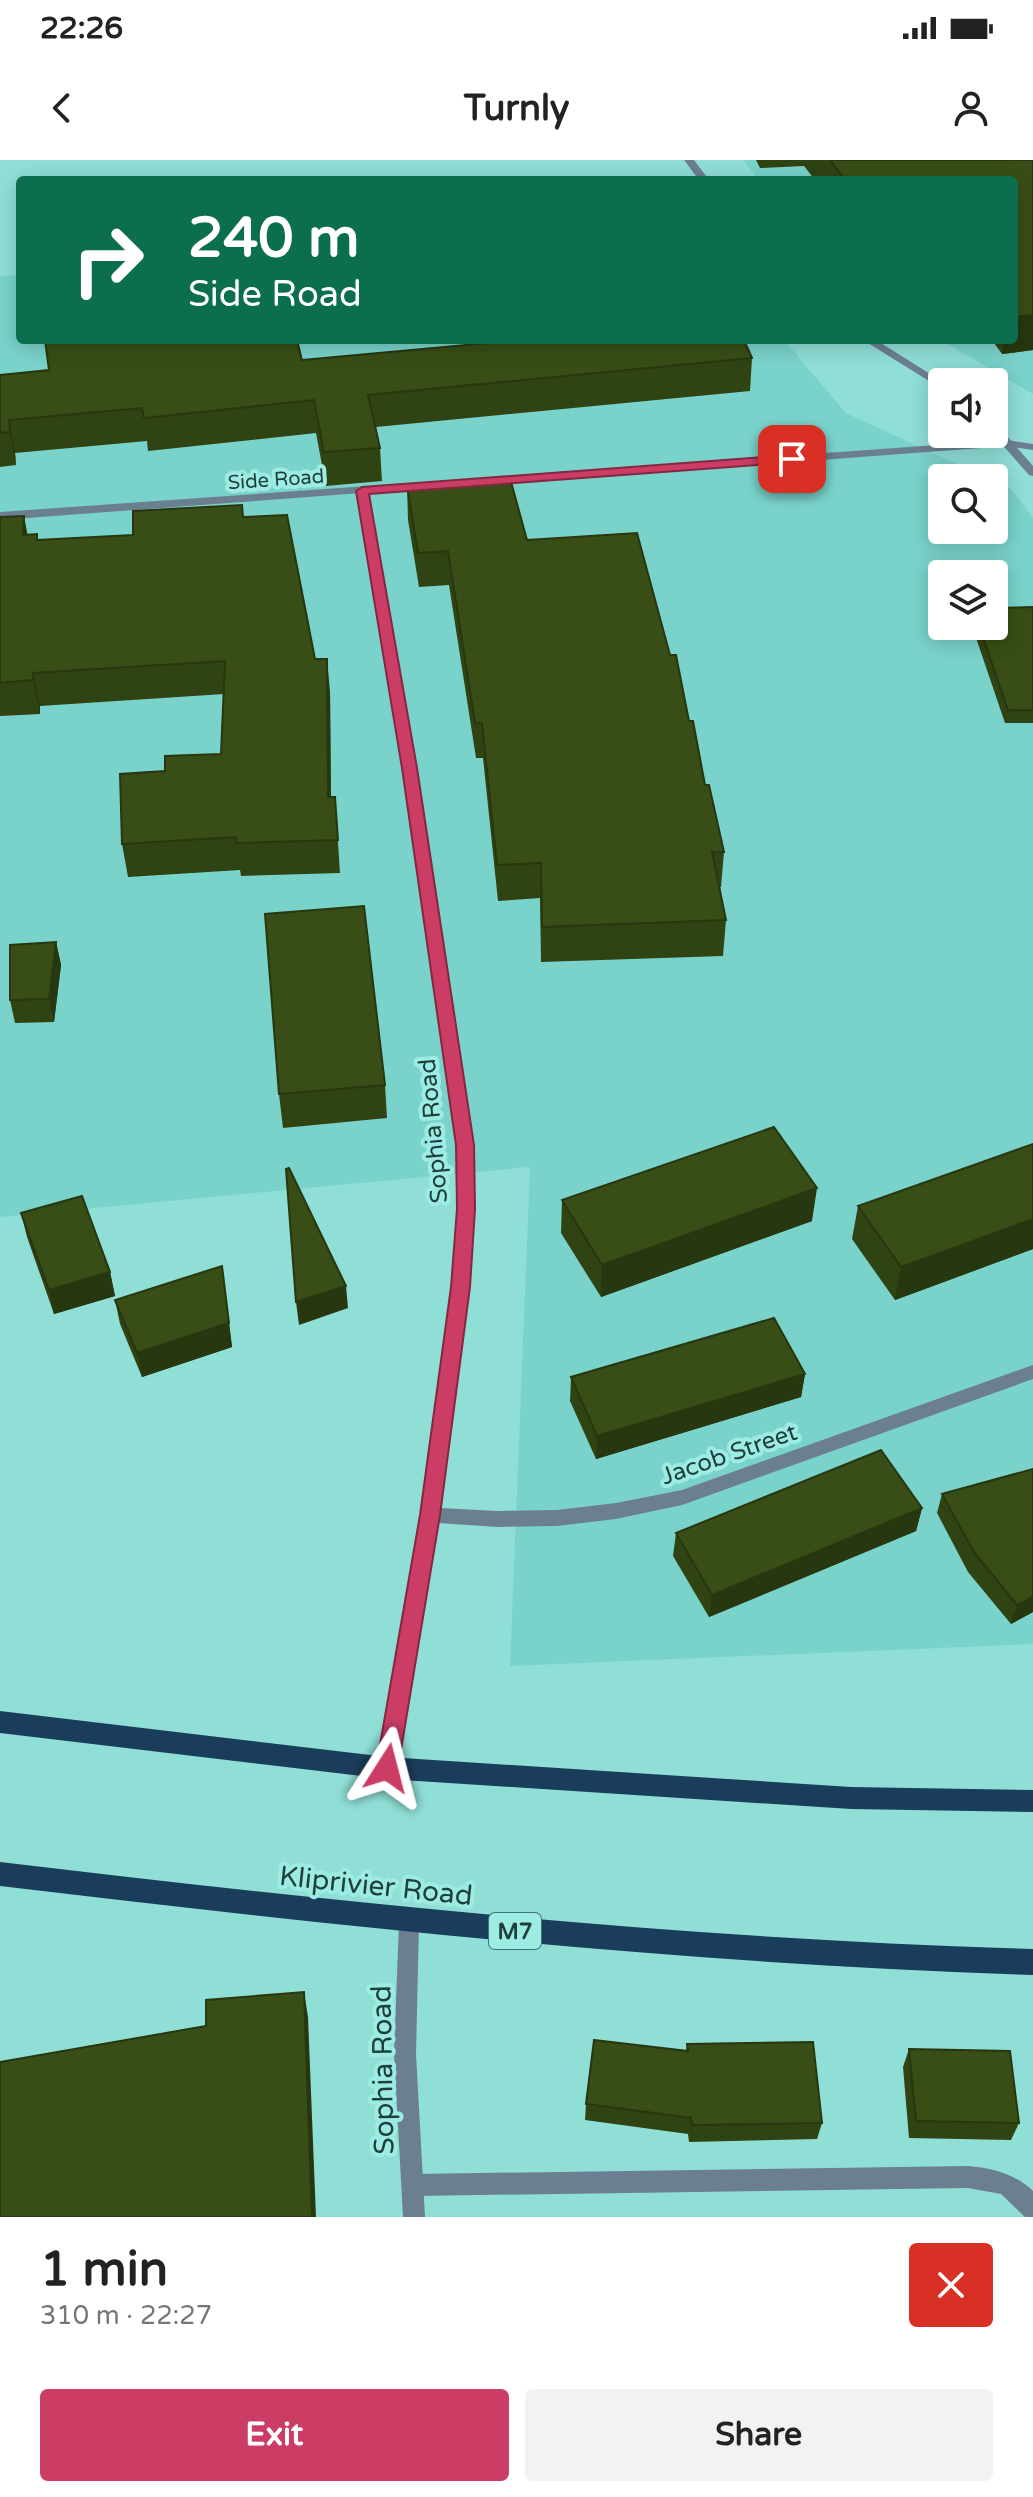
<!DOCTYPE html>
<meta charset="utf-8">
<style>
:root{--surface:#fff;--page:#f2f2f2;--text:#222;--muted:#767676;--accent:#cb3d65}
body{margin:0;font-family:"Varela Round",sans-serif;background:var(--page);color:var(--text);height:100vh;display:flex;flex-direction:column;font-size:30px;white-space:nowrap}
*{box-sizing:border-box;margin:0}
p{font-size:26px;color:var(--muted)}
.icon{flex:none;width:44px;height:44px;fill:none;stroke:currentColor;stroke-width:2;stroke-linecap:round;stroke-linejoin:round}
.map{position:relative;height:2057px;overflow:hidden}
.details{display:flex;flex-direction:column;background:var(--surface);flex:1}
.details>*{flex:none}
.guide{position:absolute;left:16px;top:16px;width:1002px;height:168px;border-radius:8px;box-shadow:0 4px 20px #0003;background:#0b6e4f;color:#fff;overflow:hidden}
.fabs{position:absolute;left:928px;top:208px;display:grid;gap:16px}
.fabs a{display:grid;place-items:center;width:80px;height:80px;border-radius:8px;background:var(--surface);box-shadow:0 4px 20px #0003;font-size:40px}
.pin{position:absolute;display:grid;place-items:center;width:68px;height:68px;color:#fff;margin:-34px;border-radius:16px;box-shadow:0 4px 12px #0006}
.me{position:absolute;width:88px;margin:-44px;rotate:9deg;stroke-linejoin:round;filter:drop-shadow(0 0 6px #0008)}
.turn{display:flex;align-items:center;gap:28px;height:168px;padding:0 40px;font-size:36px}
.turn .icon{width:104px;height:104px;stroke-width:2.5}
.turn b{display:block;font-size:56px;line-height:68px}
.round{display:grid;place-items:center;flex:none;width:84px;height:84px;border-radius:8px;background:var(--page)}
.head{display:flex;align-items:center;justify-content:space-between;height:136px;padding:0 40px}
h1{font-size:48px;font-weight:700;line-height:60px}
.cta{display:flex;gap:16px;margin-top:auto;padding:16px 40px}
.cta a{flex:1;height:92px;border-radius:8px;background:var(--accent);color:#fff;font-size:32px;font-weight:700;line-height:92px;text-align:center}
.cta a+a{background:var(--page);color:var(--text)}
.status{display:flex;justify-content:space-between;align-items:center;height:56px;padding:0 40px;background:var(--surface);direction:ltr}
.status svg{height:22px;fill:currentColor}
header{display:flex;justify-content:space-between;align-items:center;height:104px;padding:0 40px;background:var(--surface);font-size:36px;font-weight:700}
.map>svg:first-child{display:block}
.built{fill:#7ad3cb;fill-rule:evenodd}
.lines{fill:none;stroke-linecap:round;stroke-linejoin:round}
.service{fill:#6c7f91;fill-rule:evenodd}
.minor{fill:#6c7f91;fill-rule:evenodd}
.tertiary{fill:#6c7f91;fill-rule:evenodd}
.primary{fill:#1b3d5c;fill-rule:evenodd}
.wall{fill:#304313}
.shaded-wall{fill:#27370f}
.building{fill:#384e16;stroke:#27370f;stroke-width:2}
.route{fill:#cb3d65;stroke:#842842;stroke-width:2}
.labels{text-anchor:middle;stroke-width:8;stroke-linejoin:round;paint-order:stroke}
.far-street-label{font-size:20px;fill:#1e3f3c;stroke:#9dece4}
.shield{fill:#9dece4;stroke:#44736e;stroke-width:2}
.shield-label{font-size:22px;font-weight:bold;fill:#1e3f3c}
.street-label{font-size:24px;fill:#1e3f3c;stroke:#9dece4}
.near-street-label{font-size:28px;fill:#1e3f3c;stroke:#9dece4}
</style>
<div class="status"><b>22:26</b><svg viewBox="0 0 49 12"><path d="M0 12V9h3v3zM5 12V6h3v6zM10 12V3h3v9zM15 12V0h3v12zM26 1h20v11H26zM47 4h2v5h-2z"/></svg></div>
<header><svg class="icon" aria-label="back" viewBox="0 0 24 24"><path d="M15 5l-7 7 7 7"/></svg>Turnly<svg class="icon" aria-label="person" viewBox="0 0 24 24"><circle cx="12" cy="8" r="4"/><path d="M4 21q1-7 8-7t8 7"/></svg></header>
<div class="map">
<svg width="1033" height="2057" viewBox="0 0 1033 2057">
<rect width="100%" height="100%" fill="#90dfd7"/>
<path class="built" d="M 743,0 L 1033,0 L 1033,234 L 941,180 L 1014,180 L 1014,20 L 759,20 Z
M 20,115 L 20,180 L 784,180 L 846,253 L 987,318 L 942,318 L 942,370 L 994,370 L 994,321 L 1011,329 L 1033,358 L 1033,1484 L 510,1506 L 530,1007 L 0,1057 L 0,116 ZM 942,414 L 994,414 L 994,466 L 942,466 Z"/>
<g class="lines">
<path class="service" d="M 362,327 L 368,331 L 417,608 L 473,985 L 474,1049 L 469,1127 L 440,1348 L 497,1351 L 557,1350 L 616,1343 L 682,1330 L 1033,1205 L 1033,1219 L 682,1345 L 616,1359 L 557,1366 L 497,1367 L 438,1363 L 397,1608 L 394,1614 L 387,1617 L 380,1614 L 377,1608 L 421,1355 L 453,1127 L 458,1049 L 457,985 L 403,608 L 356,331 Z
M 968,2006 C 993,2008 1015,2014 1033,2031 L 1033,2057 L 1025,2057 L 1001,2034 L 968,2028 L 413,2036 L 405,2033 L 402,2025 L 405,2017 L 413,2014 Z"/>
<path class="minor" d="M 684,0 L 694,0 L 709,20 L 699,20 Z
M 863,180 L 876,180 L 943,222 L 942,229 Z
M 994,265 L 998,266 L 1033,306 L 1033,316 L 1029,315 L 993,274 Z
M 409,1753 L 416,1756 L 419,1763 L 416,1894 L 425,2057 L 403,2057 L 394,1894 L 399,1763 L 402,1756 Z"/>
<path class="tertiary" d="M 1007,280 L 1033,284 L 1033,290 L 1007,286 L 488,325 L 482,321 L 488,317 Z
M 425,322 L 429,324 L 429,328 L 0,360 L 0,352 Z"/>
<path class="primary" d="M 0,1551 L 387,1597 L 851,1627 L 1033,1630 L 1033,1652 L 851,1649 L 387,1619 L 0,1573 Z
M 0,1702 C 344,1743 687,1779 1033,1789 L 1033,1815 C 687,1804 344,1767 0,1726 Z"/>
</g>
<path class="wall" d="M 756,0 L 1033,0 L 1033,190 L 1002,194 L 992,180 L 1014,180 L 1014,20 L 815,20 L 804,6 L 760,8 Z
M 752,198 L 750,231 L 376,267 L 380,288 L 382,321 L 326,326 L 316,273 L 148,291 L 147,281 L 15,293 L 16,305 L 0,307 L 0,215 L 302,200 Z
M 407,325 L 527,380 L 670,495 L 724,692 L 721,727 L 720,727 L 726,760 L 723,796 L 541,802 L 540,738 L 498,741 L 483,598 L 476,598 L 449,425 L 419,427 L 408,360 Z
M 0,357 L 28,375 L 38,380 L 133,375 L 244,357 L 315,499 L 330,532 L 331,637 L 335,637 L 340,713 L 241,716 L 240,710 L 128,717 L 122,684 L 165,611 L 221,594 L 224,534 L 40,546 L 40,554 L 0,556 Z
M 1033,447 L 1033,563 L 1005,563 L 972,466 L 994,466 Z
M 56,782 L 61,805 L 54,862 L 15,863 L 10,840 Z
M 385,925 L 387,958 L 283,968 L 279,934 Z
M 1033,984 L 1033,1089 L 895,1140 L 852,1079 L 858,1046 Z
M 562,1040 L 812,1061 L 601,1137 L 561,1073 Z
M 21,1053 L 110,1112 L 115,1136 L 54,1154 L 27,1077 Z
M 222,1106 L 232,1187 L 142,1217 L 120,1164 L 115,1140 Z
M 805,1214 L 801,1237 L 596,1299 L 570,1241 L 571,1217 Z
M 942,1334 L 1033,1452 L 1011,1464 L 968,1412 L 937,1353 Z
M 922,1348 L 916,1371 L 709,1457 L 673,1396 L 676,1373 Z
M 687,1884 L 822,1963 L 817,1979 L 689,1982 L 688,1974 L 585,1960 L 586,1944 L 686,1891 Z
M 909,1889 L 1019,1963 L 1011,1980 L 909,1978 L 903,1907 Z"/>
<path class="shaded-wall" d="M 1033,155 L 1033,190 L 1002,194 L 1004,180 L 1014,180 L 1014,157 Z
M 9,260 L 15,293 L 16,305 L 10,272 Z
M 24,356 L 30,388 L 23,375 Z
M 327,499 L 330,532 L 331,670 L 328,637 Z
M 33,513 L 40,546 L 40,554 L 33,520 Z
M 56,782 L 61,805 L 54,862 L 49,839 Z
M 817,1028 L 812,1061 L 601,1137 L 602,1105 Z
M 1033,1059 L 1033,1089 L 895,1140 L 901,1107 Z
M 222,1106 L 232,1187 L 142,1217 L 137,1193 Z
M 110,1112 L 115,1136 L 54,1154 L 49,1130 Z
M 346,1126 L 348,1148 L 299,1165 L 296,1142 Z
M 805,1214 L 801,1237 L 596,1299 L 597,1276 Z
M 922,1348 L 916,1371 L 709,1457 L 712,1435 Z
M 1033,1437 L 1033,1452 L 1011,1464 L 1017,1445 Z
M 304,1832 L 308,1857 L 316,2057 L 312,2057 Z"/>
<path class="building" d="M 830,0 L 1033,0 L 1033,155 L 1014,157 L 1014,20 L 845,20 Z
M 45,180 L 297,180 L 302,200 L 520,180 L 744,180 L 752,198 L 368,235 L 380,288 L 324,292 L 314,240 L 144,258 L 142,248 L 9,260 L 10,272 L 0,273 L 0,215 L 49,210 Z
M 510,318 L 527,380 L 637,373 L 670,495 L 676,495 L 689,561 L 693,561 L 705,625 L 709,625 L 724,692 L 712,692 L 726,760 L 542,767 L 541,703 L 497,705 L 482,563 L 475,563 L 448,391 L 418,393 L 407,325 Z
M 242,345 L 243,357 L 287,355 L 315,499 L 327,499 L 328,637 L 335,637 L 338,680 L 237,683 L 236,677 L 122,684 L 120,614 L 165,611 L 165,596 L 221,594 L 225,501 L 33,513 L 33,520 L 0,523 L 0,357 L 24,356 L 23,375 L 37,374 L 37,380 L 133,375 L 133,351 Z
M 1033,447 L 1033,550 L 1008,550 L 979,466 L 994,466 L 994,448 Z
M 364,746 L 385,925 L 279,934 L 265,754 Z
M 56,782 L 49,839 L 10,840 L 10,785 Z
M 774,967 L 817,1028 L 602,1105 L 562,1040 Z
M 1033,984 L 1033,1059 L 901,1107 L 858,1046 Z
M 289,1008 L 346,1126 L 296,1142 L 286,1009 Z
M 82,1036 L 110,1112 L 49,1130 L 21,1053 Z
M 222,1106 L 229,1163 L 137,1193 L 115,1140 Z
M 774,1158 L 805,1214 L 597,1276 L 571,1217 Z
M 881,1290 L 922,1348 L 712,1435 L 676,1373 Z
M 1033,1309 L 1033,1437 L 1017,1445 L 974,1392 L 942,1334 Z
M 304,1832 L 312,2057 L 0,2057 L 0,1902 L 206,1866 L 206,1840 Z
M 594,1880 L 688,1891 L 687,1884 L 813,1882 L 822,1963 L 692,1965 L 691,1958 L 586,1944 Z
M 909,1889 L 1010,1891 L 1019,1963 L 916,1961 Z"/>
<path class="route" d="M 792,295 L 799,299 L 797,302 L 369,334 L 417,608 L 474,985 L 475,1049 L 470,1127 L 440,1355 L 398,1608 L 395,1615 L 387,1618 L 379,1615 L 376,1608 L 420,1355 L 451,1127 L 457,1049 L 456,985 L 402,608 L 356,331 L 362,327 Z"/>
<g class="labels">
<g class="far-street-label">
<text transform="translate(276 319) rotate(-4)" y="7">Side Road</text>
</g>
<rect class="shield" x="489" y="1753" width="52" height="36" rx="6"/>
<g class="shield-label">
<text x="515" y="1779">M7</text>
</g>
<g class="street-label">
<text transform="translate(433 971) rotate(-95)" y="8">Sophia Road</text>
<text transform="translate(729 1294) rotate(-19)" y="8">Jacob Street</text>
</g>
<g class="near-street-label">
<text transform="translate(376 1725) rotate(6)" y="10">Kliprivier Road</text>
<text transform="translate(382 1910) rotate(-91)" y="10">Sophia Road</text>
</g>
</g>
</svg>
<div class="fabs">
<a><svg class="icon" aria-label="sound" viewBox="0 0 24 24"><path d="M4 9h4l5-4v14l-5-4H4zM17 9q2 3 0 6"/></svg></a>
<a><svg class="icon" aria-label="search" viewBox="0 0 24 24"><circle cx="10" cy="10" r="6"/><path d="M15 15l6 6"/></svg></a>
<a><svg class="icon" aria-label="layers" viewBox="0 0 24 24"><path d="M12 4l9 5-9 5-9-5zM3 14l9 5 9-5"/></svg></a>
</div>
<div class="pin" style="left:792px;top:299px;background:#d93025"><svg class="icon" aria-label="arrive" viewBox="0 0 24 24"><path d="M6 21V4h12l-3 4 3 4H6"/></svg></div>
<svg class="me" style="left:387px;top:1608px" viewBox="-20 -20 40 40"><path d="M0-17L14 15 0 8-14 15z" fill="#cb3d65" stroke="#fff" stroke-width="4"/></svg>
<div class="guide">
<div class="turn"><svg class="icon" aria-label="right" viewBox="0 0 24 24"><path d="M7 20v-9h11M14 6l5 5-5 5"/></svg><div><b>240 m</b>Side Road</div></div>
</div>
</div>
<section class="details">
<div class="head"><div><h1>1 min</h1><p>310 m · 22:27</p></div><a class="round" style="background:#d93025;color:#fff"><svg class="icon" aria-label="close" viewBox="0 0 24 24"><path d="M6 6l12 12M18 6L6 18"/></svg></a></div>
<div class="cta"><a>Exit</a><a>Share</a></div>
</section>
